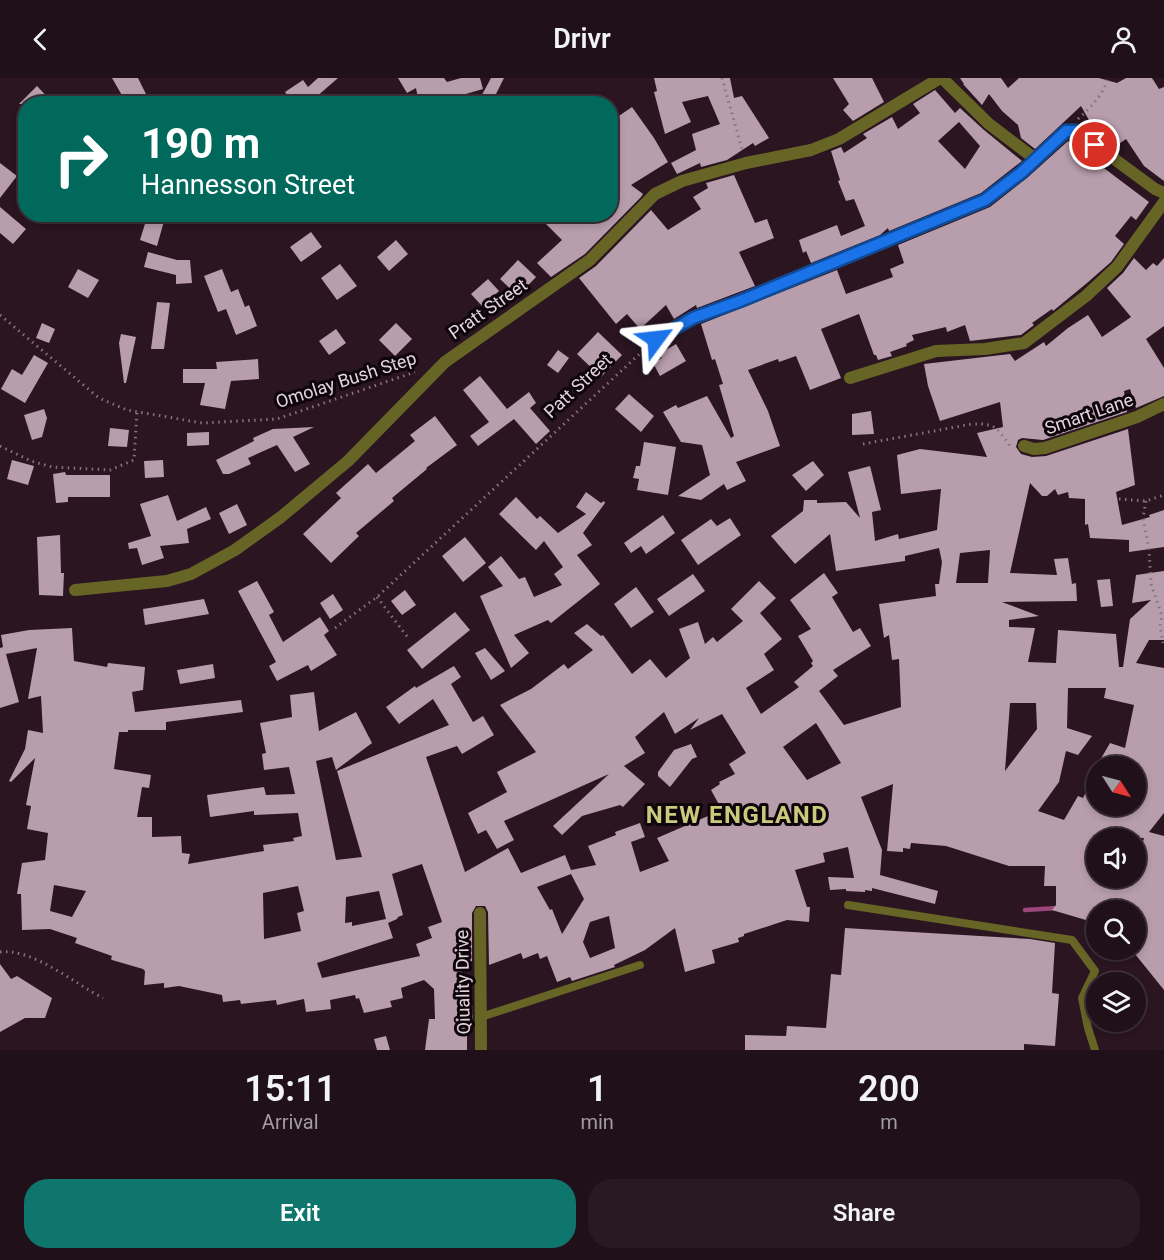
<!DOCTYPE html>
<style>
:root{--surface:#201019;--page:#281922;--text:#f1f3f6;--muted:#a29da2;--line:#3d3038;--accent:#0f766e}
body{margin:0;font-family:Roboto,sans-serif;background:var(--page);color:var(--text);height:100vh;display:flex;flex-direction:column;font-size:22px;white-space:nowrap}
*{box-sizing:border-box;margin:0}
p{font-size:20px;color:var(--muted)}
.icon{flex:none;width:33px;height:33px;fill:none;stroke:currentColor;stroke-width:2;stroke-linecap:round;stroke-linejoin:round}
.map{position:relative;height:972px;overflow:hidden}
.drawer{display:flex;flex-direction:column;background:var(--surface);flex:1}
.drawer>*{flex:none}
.banner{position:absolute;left:18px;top:18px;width:600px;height:126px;border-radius:24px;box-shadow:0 3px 9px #0003,0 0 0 2px var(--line);background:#00695c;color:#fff;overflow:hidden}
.needle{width:39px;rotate:126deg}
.buttons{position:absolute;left:1086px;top:678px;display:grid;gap:12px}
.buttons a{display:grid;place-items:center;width:60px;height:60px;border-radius:50%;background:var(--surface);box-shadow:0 3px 9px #0003,0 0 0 2px var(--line);font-size:30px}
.pin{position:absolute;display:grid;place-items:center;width:51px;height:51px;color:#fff;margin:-26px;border:3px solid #fff;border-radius:50%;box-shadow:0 2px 6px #0007}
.me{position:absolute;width:66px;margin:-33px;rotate:60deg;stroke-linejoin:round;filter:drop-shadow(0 0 4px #0008)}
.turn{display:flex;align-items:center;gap:21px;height:126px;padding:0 24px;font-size:27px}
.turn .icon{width:78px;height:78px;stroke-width:2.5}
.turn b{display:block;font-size:42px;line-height:51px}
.eta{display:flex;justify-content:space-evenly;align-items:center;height:102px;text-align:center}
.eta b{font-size:36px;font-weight:600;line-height:42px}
.button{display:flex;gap:12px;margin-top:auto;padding:12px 24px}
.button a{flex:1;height:69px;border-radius:24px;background:var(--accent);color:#fff;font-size:24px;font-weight:600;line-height:69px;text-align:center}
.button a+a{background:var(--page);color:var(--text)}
header{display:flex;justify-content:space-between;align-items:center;height:78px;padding:0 24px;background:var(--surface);font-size:27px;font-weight:600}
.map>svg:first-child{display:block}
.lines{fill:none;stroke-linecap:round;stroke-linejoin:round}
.stream{stroke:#9b477b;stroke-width:4.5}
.building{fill:#b89dac;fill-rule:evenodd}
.path{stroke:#86747e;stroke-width:3;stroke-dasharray:1.5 4.5;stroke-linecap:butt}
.lane{stroke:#676526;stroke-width:8}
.street{stroke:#676526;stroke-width:12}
.route-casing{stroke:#114b97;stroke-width:15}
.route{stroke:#1a73e8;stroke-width:10}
.labels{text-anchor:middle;stroke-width:6;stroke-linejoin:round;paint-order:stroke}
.street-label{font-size:18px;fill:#e3d4dc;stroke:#0d0509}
.district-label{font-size:24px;font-weight:bold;letter-spacing:1.5px;fill:#cbc97b;stroke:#0d0509}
</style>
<header><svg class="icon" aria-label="back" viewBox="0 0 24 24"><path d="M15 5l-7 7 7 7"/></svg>Drivr<svg class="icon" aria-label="person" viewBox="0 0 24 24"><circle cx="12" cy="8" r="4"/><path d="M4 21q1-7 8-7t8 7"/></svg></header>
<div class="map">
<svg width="1164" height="972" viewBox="0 0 1164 972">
<rect width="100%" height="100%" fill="#2a1521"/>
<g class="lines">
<path class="stream" d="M 1093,831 L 1103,832
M 1025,832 L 1058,830"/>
</g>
<path class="building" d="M 112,0 L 138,0 L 151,26 L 127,26 Z
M 318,0 L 338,0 L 315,20 L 318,26 L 293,26 L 285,14 L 303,2 L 308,9 Z
M 398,0 L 444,0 L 447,4 L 461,0 L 480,0 L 483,11 L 445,22 L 446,26 L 419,26 L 416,10 L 407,15 Z
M 491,0 L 504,0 L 491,26 L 477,26 Z
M 654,0 L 730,0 L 734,20 L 742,18 L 769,60 L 755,68 L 753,65 L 727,82 L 701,89 L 700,85 L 677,96 L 671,85 L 696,72 L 692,56 L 720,46 L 708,18 L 682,24 L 691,44 L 665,56 L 654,14 L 657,13 Z
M 833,0 L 872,0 L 884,24 L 853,43 L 843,32 L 849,26 Z
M 960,0 L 1001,0 L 1008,10 L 1019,0 L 1099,0 L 1117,5 L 1126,0 L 1152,0 L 1159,11 L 1164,9 L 1164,103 L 1144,88 L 1126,61 L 1113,70 L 1099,60 L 1081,28 L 1035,71 L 1021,60 L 1018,47 L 1002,33 L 989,16 L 982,27 L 963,6 L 964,6 Z
M 37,8 L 54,26 L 19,26 Z
M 935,12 L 955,35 L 960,30 L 984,52 L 1022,83 L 981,115 L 889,153 L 888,150 L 880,157 L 811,185 L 806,173 L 803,175 L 799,162 L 837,147 L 841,158 L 865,148 L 854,121 L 846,123 L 838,103 L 840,102 L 831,73 L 841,69 L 844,75 L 867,60 L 863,56 L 892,39 L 898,51 L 920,35 L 913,26 ZM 959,44 L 980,68 L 965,91 L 938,63 Z
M 632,29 L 654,60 L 668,84 L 631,107 L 643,116 L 641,119 L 585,176 L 551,199 L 537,185 L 562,162 L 536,136 L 610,136 L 610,44 Z
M 1068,63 L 1149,124 L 1136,142 L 1131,138 L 1115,158 L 1124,166 L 1111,184 L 1087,205 L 1053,233 L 1052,231 L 1032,245 L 1034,247 L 1021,257 L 970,263 L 965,247 L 947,254 L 946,249 L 912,257 L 914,262 L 906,266 L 907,268 L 890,274 L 892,278 L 878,282 L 876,277 L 874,277 L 859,236 L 821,251 L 841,300 L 810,312 L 796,278 L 779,284 L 778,281 L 748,292 L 768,333 L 780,368 L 736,384 L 746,403 L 727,412 L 724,406 L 701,422 L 678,418 L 710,397 L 702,367 L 681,364 L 663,334 L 676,327 L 678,330 L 707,318 L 731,360 L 734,358 L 719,307 L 723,306 L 715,281 L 712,282 L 701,246 L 837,192 L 846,216 L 893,199 L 890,191 L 904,185 L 898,167 L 990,129 L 1027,100 Z
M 0,85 L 17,98 L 0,120 Z
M 734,97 L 755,145 L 767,141 L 774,160 L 739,174 L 755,208 L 697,230 L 696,227 L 674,241 L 666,227 L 640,251 L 627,236 L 616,246 L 579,200 L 596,188 L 651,132 L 668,152 L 701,131 L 693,119 L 708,110 L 706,105 Z
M 0,129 L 26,151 L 13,166 L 0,155 Z
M 148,136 L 166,136 L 157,168 L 140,162 Z
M 311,154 L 322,169 L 301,184 L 290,169 Z
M 396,162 L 408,176 L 389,193 L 377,179 Z
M 148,174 L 177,182 L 190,182 L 192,205 L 176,206 L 176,197 L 144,189 Z
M 1134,180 L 1146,192 L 1153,185 L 1157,188 L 1164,180 L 1164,248 L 1146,261 L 1164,290 L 1164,318 L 1136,330 L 1130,311 L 1124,313 L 1127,334 L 1043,362 L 1022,360 L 1018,362 L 1016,369 L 1021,376 L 1032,379 L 1046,378 L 1128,351 L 1135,407 L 1116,414 L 1122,447 L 1150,439 L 1149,437 L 1164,432 L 1164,469 L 1129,474 L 1129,462 L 1090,460 L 1088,446 L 1085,447 L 1085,421 L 1069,420 L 1068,414 L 1058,417 L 1055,411 L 1047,418 L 1042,418 L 1030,405 L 1010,495 L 1057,497 L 1054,481 L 1068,480 L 1072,506 L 1076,505 L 1077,523 L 1002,524 L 1039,538 L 1009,542 L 1009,549 L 1035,550 L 1028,584 L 1056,585 L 1058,552 L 1116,556 L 1119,589 L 1123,589 L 1130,541 L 1151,522 L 1132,525 L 1136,497 L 1164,493 L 1164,562 L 1149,562 L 1136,585 L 1164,590 L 1164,735 L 1149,754 L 1164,758 L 1164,912 L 1135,876 L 1136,832 L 1096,832 L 1096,845 L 1052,832 L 1056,827 L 1056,808 L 1044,808 L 1045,788 L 1009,788 L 946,768 L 911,765 L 910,771 L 903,770 L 903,774 L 887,773 L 893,706 L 861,719 L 882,772 L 880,797 L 938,813 L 935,826 L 872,810 L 872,813 L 865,812 L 865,814 L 846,813 L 846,811 L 830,812 L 828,799 L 854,800 L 848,769 L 823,775 L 825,784 L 795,792 L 807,829 L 810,829 L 809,844 L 787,842 L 744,856 L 744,858 L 738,860 L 739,864 L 712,872 L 715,885 L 685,894 L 675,850 L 645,872 L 614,887 L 615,889 L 572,903 L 570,899 L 557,904 L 547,878 L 540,881 L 538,875 L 523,881 L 521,875 L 489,887 L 488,834 L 485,828 L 476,828 L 472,835 L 472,883 L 460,886 L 468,927 L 472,927 L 473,951 L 467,951 L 467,972 L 425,972 L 429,941 L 435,941 L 434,911 L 424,902 L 401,910 L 403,920 L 390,923 L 392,929 L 364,935 L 359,920 L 356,921 L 355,917 L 330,922 L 331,931 L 306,934 L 304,921 L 277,927 L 276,922 L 241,926 L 240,922 L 223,924 L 222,917 L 179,908 L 164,910 L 164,905 L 144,907 L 145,893 L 143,891 L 112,882 L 111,881 L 112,878 L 75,865 L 77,860 L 50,851 L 22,852 L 21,816 L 17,816 L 22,785 L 45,782 L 48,755 L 27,751 L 31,728 L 26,727 L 35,680 L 11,704 L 9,703 L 25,671 L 28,652 L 43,655 L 41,618 L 28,621 L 37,570 L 6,576 L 19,624 L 0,630 L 0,570 L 3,569 L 1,557 L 29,552 L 72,550 L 74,583 L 107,589 L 108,585 L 145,589 L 143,612 L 132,614 L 135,634 L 241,622 L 243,634 L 166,644 L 166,652 L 128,652 L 128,654 L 119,654 L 114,691 L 151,697 L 149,710 L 142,709 L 137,739 L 152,739 L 152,759 L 181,758 L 182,775 L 190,776 L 188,786 L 264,773 L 263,767 L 294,763 L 293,760 L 302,758 L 298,735 L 254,737 L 254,733 L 210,739 L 207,717 L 264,709 L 266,717 L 295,716 L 289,689 L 264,692 L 262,676 L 266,675 L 260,645 L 292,639 L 290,617 L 314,614 L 319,653 L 356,634 L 372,665 L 336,692 L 332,679 L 316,683 L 336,782 L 362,779 L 337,693 L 449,647 L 433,621 L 399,646 L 386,629 L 415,608 L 416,610 L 454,588 L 461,599 L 451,606 L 473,644 L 483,638 L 494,657 L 462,676 L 457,668 L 426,679 L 465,794 L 508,770 L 521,795 L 565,777 L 571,792 L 596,787 L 588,768 L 616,757 L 615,754 L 640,745 L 645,759 L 631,764 L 640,794 L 669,783 L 657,760 L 722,732 L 711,712 L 720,706 L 719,704 L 735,696 L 729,686 L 746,675 L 722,636 L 690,652 L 699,640 L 675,656 L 664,634 L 635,659 L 645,675 L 624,688 L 645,706 L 623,729 L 620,727 L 582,738 L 562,757 L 553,748 L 609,696 L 504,743 L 514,762 L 497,771 L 486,752 L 478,756 L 468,735 L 507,714 L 497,694 L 536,674 L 500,627 L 531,611 L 564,586 L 568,591 L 593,572 L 574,555 L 587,546 L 601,558 L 603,557 L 632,596 L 650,581 L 666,600 L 690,580 L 679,551 L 698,544 L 705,566 L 713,559 L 717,564 L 743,543 L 731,531 L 759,503 L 776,520 L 760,535 L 782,561 L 764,576 L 774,592 L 746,610 L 761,636 L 799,609 L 794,604 L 813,588 L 811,585 L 813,583 L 798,558 L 811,551 L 790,522 L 824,495 L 838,515 L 832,519 L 853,554 L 860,550 L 871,568 L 833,592 L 838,598 L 819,613 L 844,647 L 901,629 L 899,581 L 892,582 L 889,557 L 884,560 L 879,526 L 936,518 L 935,506 L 939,506 L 942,484 L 939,470 L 905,478 L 905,483 L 836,493 L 830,456 L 795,486 L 771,458 L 803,433 L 804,422 L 817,422 L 817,425 L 846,424 L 860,440 L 848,394 L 870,388 L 881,432 L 872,434 L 875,463 L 898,456 L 899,461 L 937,452 L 941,411 L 901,416 L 897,377 L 920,371 L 987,379 L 977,355 L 1003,349 L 1000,324 L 940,343 L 928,308 L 924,286 L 1010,276 L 1015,283 L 1044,264 L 1046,268 L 1068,250 L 1088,237 L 1102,259 L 1131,239 L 1107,210 L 1123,195 ZM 990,472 L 988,505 L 956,505 L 960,475 ZM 1068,610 L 1106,610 L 1104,620 L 1134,627 L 1125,670 L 1110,665 L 1099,684 L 1100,684 L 1098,688 L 1136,688 L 1136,728 L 1096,728 L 1096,693 L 1083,720 L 1078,718 L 1064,742 L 1038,733 L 1059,704 L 1066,673 L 1078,677 L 1092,658 L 1067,650 ZM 1010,625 L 1036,625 L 1037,651 L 1005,693 ZM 816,645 L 841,685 L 807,702 L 783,669 ZM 1096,760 L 1144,760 L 1136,787 L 1136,800 L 1096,800 ZM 422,786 L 442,844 L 428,849 L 432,860 L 416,866 L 420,878 L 322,900 L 317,885 L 393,860 L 388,845 L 397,841 L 398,839 L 403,837 L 392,796 ZM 571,796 L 584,821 L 562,856 L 552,831 L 550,832 L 537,809 ZM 54,807 L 86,813 L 72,839 L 50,833 ZM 298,808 L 304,833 L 297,835 L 301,853 L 264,861 L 263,815 ZM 379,813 L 386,841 L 352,848 L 352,844 L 345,845 L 346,819 ZM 609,838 L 615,870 L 590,880 L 583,864 L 590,844 Z
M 518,182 L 536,199 L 518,218 L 500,201 Z
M 340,186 L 357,208 L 337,222 L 321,200 Z
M 78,191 L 99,202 L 88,220 L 68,209 Z
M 222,191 L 231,214 L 238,211 L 245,229 L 249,227 L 257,248 L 236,257 L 226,231 L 218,234 L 204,198 Z
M 488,201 L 499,213 L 482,228 L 471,216 Z
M 157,224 L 170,225 L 164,271 L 151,271 Z
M 42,245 L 55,251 L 49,265 L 36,260 Z
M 396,245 L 412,261 L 395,278 L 379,262 Z
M 336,251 L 346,265 L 329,277 L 319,263 Z
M 598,254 L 622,277 L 601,299 L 577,276 Z
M 121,256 L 136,259 L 126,305 L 124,305 L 119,265 Z
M 676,266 L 686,283 L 660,298 L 653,285 L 662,280 L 659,276 Z
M 558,272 L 569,280 L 558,295 L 547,287 Z
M 34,277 L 48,285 L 25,325 L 1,311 L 12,291 L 22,297 Z
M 258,281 L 259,301 L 231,303 L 225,331 L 200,327 L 205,305 L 183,305 L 183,291 L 217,291 L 216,284 Z
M 480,298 L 507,331 L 529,314 L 536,325 L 530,330 L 550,353 L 536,366 L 514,341 L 478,368 L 470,358 L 489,344 L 463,312 Z
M 629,316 L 654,338 L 641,354 L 615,331 Z
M 44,331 L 47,340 L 42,359 L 32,362 L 24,337 Z
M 871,333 L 874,356 L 852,357 L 852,336 Z
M 435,338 L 457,367 L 426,390 L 427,391 L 392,420 L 394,423 L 356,455 L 359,458 L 331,485 L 303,456 L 341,420 L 336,415 L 368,386 L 376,395 L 415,363 L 410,357 Z
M 314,349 L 293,359 L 310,386 L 295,394 L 277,367 L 248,380 L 251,386 L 229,396 L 223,396 L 216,382 L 254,363 L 253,360 L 273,351 Z
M 110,350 L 129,352 L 127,369 L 108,368 Z
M 209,354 L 209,367 L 187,368 L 187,355 Z
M 644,364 L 676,369 L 668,417 L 637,412 L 639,401 L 633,400 L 636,388 L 640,388 Z
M 12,382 L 34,388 L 28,407 L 7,401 Z
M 163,382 L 164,399 L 145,400 L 144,383 Z
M 813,383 L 824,397 L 806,413 L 792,397 Z
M 65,394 L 66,397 L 110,397 L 110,419 L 68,419 L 68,424 L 56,425 L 53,396 Z
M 586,414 L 601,425 L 604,423 L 605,425 L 583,455 L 592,467 L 577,477 L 600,506 L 551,545 L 548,542 L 514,557 L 529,575 L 511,590 L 480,518 L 503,508 L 488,489 L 501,478 L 519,501 L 525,499 L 534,519 L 562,507 L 554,496 L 563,489 L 544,463 L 536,472 L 499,436 L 516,419 L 537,441 L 540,438 L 558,455 L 586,436 L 576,429 Z
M 168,417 L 177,443 L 206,429 L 211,441 L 187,451 L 189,465 L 160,468 L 164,480 L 142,487 L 137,470 L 129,471 L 128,465 L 151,458 L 140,426 Z
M 237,426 L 247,447 L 229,456 L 219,435 Z
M 663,437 L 675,455 L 646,476 L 641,468 L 631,475 L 624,465 Z
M 730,440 L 741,457 L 698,487 L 681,462 L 711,441 L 717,448 Z
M 60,457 L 61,495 L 64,495 L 63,518 L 39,517 L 37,459 Z
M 465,459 L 486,485 L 463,504 L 442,478 Z
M 693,496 L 705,513 L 669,538 L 657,521 Z
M 1110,501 L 1113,528 L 1101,529 L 1097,502 Z
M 257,503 L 274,534 L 269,537 L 283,564 L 320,539 L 329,553 L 324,557 L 337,577 L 311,593 L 308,587 L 277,603 L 269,588 L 276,584 L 238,513 Z
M 636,509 L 654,534 L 631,550 L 614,526 Z
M 405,512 L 416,527 L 402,537 L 391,523 Z
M 333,516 L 343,532 L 330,541 L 320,525 Z
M 204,521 L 209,536 L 145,547 L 143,531 Z
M 455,534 L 470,552 L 422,591 L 407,572 Z
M 485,570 L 505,593 L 491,602 L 475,575 Z
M 213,586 L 215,600 L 180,606 L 177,592 Z
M 691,666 L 697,679 L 692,681 L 670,709 L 658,698 L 658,694 L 674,672 Z
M 845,850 L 1030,861 L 1055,865 L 1052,915 L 1059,916 L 1055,968 L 1024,966 L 1024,972 L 745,972 L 745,957 L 786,958 L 787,948 L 826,950 L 831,896 L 841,897 Z
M 0,886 L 11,901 L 17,898 L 52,920 L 45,940 L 25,940 L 0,954 Z
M 386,958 L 390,972 L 377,972 L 374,961 Z"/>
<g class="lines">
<path class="path" d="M 722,0 L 742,71
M 1078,41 C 1091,29 1103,17 1108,0
M 0,237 L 99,320 L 127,332 L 202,345 L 277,341 L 415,294
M 863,366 L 972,346 C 996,345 997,350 1010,368
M 0,368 L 31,383 L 52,389 L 110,392 L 134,382 L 137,334
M 1119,421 L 1146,423 L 1164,417
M 1146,423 L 1143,440 L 1149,471 L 1151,506 L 1162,538 L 1160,548 L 1163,565
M 377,519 L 409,561
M 335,550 L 377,519 L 646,270
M 0,874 C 33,870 75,906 103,920"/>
<path class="lane" d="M 848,827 L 1072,862 L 1095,893 L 1082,920 L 1088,950 L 1095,972
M 481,939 L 640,887"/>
<path class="street" d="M 942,0 L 989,46 L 1034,80
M 656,261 L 693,240 L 740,223 L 985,122 L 1022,94 L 1067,53 L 1072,52 L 1079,55 L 1155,111 L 1164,115
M 850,300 L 936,273 L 985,271 L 1024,265 L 1086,218 L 1117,189 L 1164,124
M 1024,368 L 1034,371 L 1045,370 L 1137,339 L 1164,326
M 75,512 L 167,503 L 191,496 L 235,472 L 281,439 L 348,383 L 445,284 L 590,182 L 655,116 L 682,103 L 746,85 L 811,72 L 839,61 L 940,0
M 480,835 L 481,972"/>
</g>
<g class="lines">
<defs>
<path id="route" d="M 656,261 L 693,240 L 740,223 L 985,122 L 1022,94 L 1066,53 L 1075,53 L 1095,67"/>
</defs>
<use href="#route" class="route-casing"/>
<use href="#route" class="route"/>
</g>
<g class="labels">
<g class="street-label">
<text transform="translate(488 231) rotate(-35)" y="6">Pratt Street</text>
<text transform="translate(346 302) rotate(-18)" y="6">Omolay Bush Step</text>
<text transform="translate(578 308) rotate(-43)" y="6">Patt Street</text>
<text transform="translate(1089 336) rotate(-19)" y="6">Smart Lane</text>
<text transform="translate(463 904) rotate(-91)" y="6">Qiuality Drive</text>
</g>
<g class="district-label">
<text x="737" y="745">NEW ENGLAND</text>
</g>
</g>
</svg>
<div class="buttons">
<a><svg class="needle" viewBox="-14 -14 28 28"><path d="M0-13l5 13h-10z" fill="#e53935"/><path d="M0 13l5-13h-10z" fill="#a29da2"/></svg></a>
<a><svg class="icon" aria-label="sound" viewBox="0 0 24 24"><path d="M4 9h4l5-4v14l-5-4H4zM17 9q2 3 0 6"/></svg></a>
<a><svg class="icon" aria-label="search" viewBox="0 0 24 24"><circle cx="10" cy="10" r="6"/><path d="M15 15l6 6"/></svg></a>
<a><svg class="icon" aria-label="layers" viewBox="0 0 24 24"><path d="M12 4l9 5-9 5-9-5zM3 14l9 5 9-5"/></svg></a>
</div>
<div class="pin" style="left:1095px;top:67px;background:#d93025"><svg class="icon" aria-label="arrive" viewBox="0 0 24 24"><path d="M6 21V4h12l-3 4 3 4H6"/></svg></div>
<svg class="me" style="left:656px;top:261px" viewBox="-20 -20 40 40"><path d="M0-17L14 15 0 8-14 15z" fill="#1a73e8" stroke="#fff" stroke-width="4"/></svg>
<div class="banner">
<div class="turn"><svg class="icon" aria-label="right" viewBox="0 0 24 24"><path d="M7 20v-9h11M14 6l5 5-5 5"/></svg><div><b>190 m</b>Hannesson Street</div></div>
</div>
</div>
<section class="drawer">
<div class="eta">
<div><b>15:11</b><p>Arrival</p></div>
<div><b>1</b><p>min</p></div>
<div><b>200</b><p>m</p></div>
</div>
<div class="button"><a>Exit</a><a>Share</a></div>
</section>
